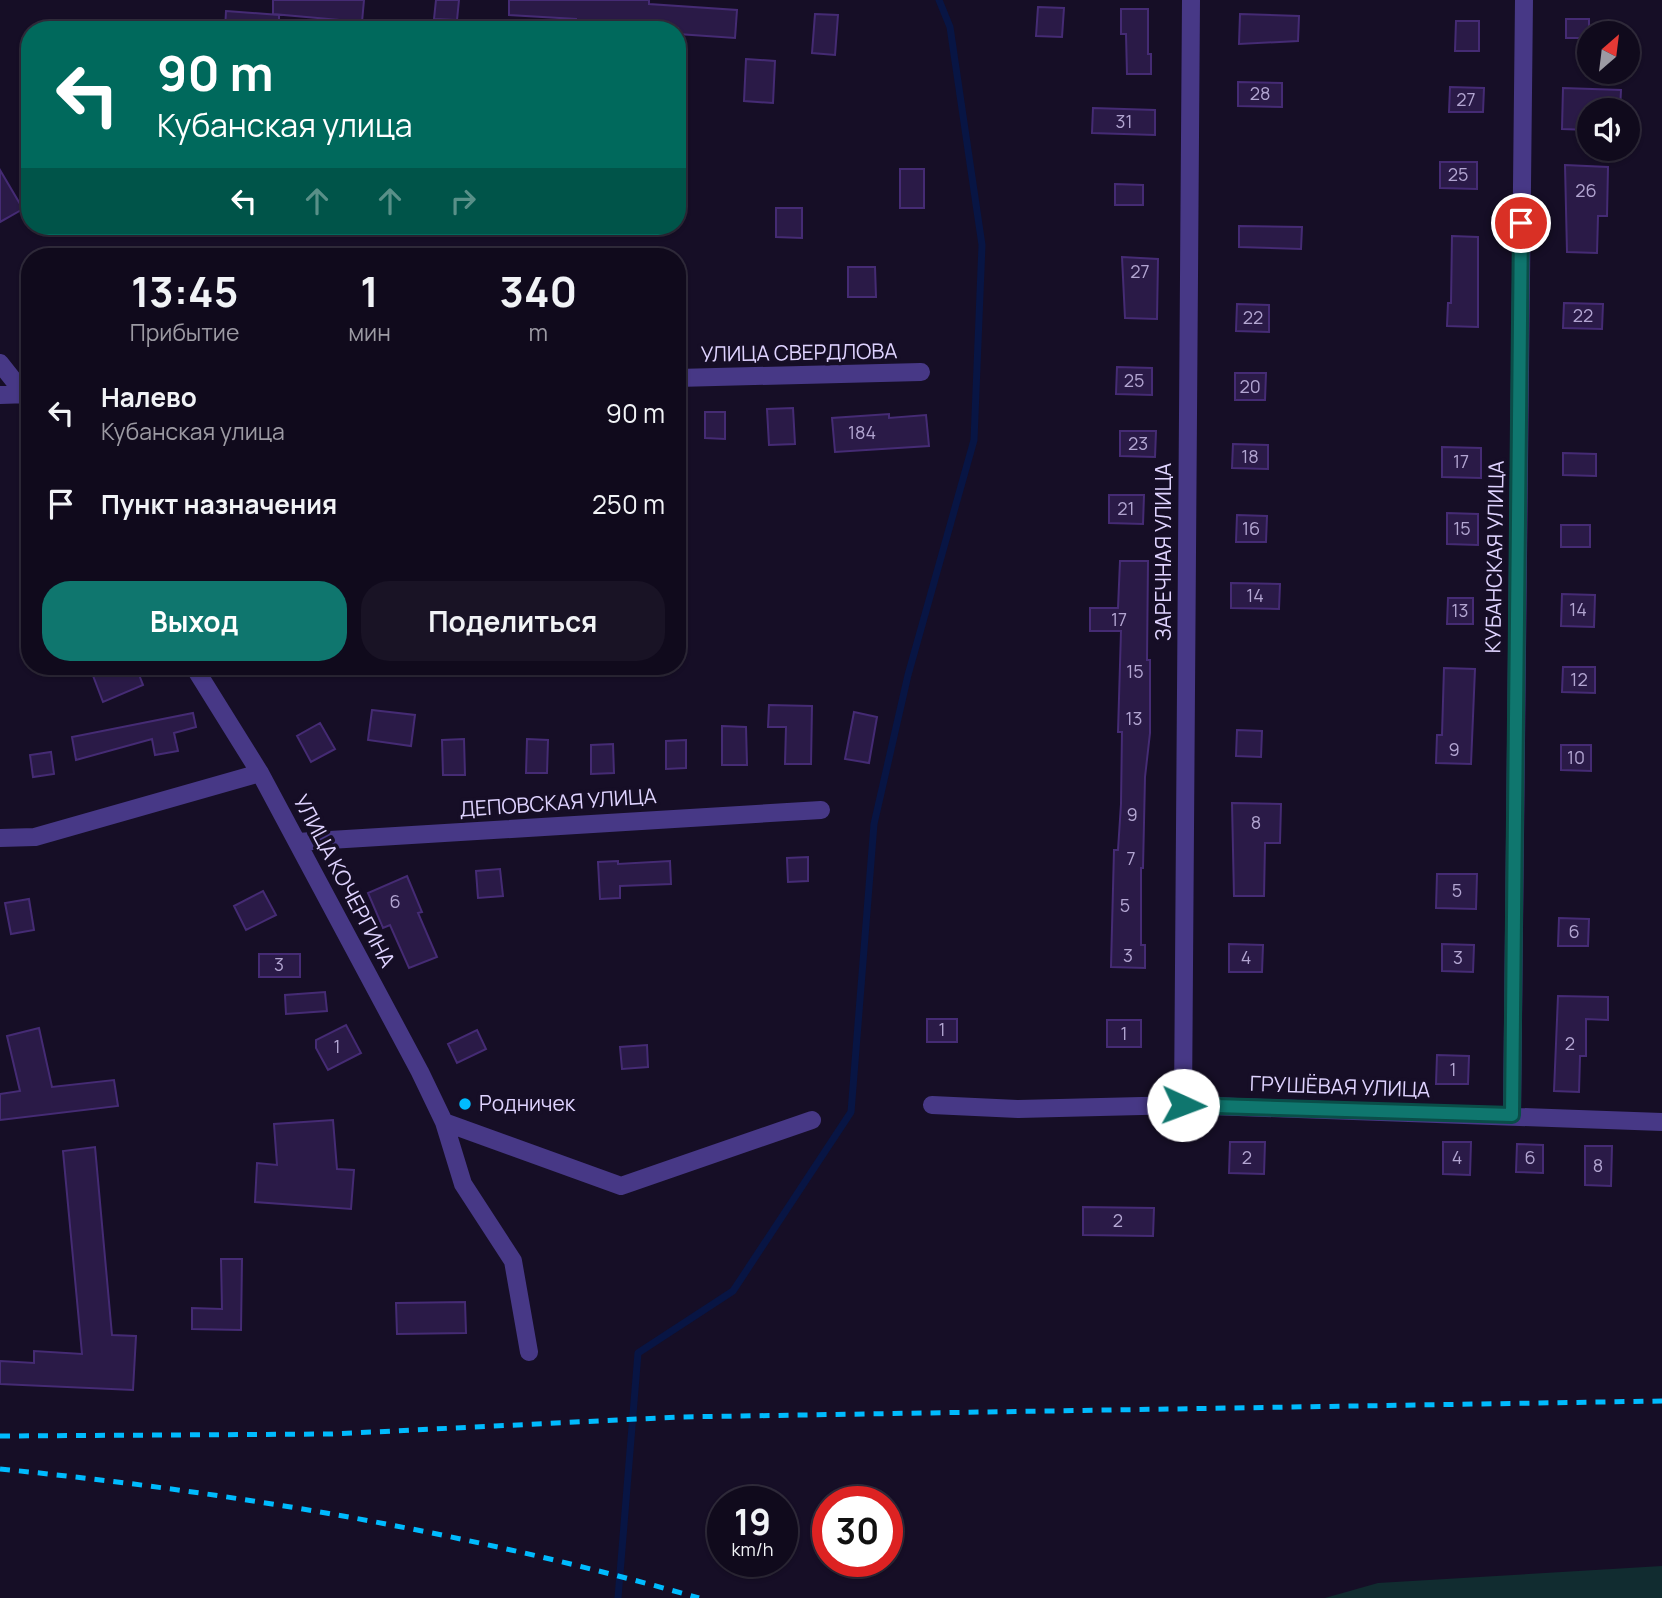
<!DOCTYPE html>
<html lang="ru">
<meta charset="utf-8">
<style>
:root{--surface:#100a1c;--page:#191325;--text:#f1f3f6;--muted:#9c9aa3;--line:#302b3b;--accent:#0f766e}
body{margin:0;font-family:Manrope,sans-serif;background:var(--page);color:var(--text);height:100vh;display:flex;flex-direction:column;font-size:26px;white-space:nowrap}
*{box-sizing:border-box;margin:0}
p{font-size:23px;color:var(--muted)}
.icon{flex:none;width:38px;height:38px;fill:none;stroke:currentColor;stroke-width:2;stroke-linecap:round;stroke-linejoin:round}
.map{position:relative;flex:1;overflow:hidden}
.sheet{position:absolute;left:21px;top:248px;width:665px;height:427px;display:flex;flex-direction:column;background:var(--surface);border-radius:28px;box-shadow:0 2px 5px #0004,0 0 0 2px var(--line)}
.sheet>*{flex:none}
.guide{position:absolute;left:21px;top:21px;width:665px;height:214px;border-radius:28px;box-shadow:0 2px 5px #0004,0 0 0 2px var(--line);background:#00695c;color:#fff;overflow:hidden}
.needle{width:46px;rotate:28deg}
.tools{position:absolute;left:1577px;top:21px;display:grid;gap:14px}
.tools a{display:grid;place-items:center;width:63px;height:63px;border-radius:50%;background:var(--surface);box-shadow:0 2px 5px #0004,0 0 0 2px var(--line);font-size:35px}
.speed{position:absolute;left:707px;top:1486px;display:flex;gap:14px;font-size:35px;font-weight:700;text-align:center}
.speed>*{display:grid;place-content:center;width:91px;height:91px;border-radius:50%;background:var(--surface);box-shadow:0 2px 5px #0004,0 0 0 2px var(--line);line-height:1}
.speed small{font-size:18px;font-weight:400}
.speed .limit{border:10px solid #d22;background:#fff;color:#111}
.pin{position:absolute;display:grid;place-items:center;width:60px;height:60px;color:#fff;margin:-30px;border:4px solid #fff;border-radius:50%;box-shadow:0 2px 7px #0007}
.me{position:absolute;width:77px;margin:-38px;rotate:92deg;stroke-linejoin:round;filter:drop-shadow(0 0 5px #0008)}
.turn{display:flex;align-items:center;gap:24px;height:147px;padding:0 21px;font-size:32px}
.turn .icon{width:91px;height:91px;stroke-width:2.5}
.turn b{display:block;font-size:49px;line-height:60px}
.lanes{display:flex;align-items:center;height:66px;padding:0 21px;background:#0003;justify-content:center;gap:35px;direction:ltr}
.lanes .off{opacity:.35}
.eta{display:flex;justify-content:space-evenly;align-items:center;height:119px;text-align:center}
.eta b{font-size:42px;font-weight:700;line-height:49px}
.primary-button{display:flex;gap:14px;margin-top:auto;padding:14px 21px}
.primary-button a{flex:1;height:80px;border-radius:28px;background:var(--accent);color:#fff;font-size:28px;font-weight:700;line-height:80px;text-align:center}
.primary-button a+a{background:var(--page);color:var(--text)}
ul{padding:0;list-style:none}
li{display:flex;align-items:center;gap:21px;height:91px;padding:0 21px}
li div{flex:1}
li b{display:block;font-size:26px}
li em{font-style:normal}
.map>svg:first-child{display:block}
.green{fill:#112c30}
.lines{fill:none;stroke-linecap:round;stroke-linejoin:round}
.stream{stroke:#081544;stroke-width:7}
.building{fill:#2a1a47;stroke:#452b74;stroke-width:2}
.minor{stroke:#473886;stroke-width:18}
.rail{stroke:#00bbfe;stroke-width:5;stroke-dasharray:10 9;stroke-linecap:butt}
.route-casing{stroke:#0a4d48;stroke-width:18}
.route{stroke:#0f766e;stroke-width:12}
.poi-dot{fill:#00bbfe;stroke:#160e26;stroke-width:2.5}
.labels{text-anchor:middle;stroke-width:7;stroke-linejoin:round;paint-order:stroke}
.number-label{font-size:18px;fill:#b2a5d1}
.street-label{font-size:21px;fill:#dfd3ff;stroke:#160e26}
.poi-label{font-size:21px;fill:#dfd3ff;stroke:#160e26;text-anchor:start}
</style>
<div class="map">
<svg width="1662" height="1598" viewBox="0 0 1662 1598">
<rect width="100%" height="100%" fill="#160e26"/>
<path class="green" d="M 1662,1566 L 1662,1598 L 1325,1598 L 1378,1583 Z"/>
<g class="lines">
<path class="stream" d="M 618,1598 L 638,1353 L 733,1291 L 851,1112 L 874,824 L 908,675 L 974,440 L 982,245 L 950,27 L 939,0"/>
</g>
<path class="building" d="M 273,0 L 364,0 L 362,22 L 273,14 Z
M 436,0 L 459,0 L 457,20 L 434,19 Z
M 509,0 L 649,0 L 649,4 L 737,10 L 735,38 L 678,34 L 678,28 L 596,22 L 596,27 L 576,25 L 576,19 L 509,15 Z
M 1038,7 L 1064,8 L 1062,37 L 1036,36 Z
M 1121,9 L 1148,9 L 1148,54 L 1151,54 L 1151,74 L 1127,74 L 1126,34 L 1121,34 Z
M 226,11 L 279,15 L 279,30 L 225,30 Z
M 815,14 L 838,15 L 835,55 L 812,53 Z
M 1240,14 L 1299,16 L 1298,41 L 1239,44 Z
M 1566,19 L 1589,19 L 1589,38 L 1566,38 Z
M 1456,21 L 1479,21 L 1479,51 L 1455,51 Z
M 746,59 L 775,61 L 773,103 L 744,101 Z
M 1238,82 L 1282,83 L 1282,107 L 1238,106 Z
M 1450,87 L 1484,88 L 1483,112 L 1449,112 Z
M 1563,88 L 1621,90 L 1620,110 L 1589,110 L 1589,130 L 1562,129 Z
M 1093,108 L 1155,110 L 1155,135 L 1092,133 Z
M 1440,162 L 1477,162 L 1477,189 L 1440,188 Z
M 1565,165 L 1608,167 L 1607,216 L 1598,216 L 1597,253 L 1567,252 Z
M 900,169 L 924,169 L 924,208 L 900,208 Z
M 0,170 L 23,209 L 0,222 Z
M 1115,184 L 1143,185 L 1143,205 L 1115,205 Z
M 776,208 L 802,208 L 802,238 L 776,237 Z
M 1239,226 L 1302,227 L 1301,249 L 1239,247 Z
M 1452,236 L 1478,237 L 1478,327 L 1447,326 L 1448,303 L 1451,303 Z
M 1122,257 L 1158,259 L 1157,319 L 1125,318 Z
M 848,267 L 875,267 L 876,297 L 848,297 Z
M 1564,303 L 1603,304 L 1602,329 L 1563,328 Z
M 1237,304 L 1269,305 L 1269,332 L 1236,331 Z
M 1117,367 L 1152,368 L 1152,395 L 1116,394 Z
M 1235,373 L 1266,373 L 1265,400 L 1235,400 Z
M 793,408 L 795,444 L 769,445 L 767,409 Z
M 705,412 L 725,412 L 725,439 L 705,438 Z
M 889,414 L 889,418 L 926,415 L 929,446 L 835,452 L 832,418 Z
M 1120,431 L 1156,431 L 1155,457 L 1120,456 Z
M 1233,444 L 1268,445 L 1268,469 L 1232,468 Z
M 1442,447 L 1481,448 L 1481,478 L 1442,477 Z
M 1563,453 L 1596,454 L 1596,476 L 1563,475 Z
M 1109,495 L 1144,495 L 1143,524 L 1109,523 Z
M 1447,513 L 1478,514 L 1478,545 L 1447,544 Z
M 1237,515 L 1267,516 L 1266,542 L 1236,542 Z
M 1561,525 L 1590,525 L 1590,547 L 1561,547 Z
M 1120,561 L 1148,561 L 1147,660 L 1150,660 L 1150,733 L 1145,777 L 1143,868 L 1141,868 L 1141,945 L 1145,945 L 1145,968 L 1111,967 L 1114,850 L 1118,850 L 1121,804 L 1122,732 L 1118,732 L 1121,631 L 1090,631 L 1090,608 L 1118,608 Z
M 1231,583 L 1280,584 L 1279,609 L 1231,608 Z
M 1562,594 L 1595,595 L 1594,627 L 1561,626 Z
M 1448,598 L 1473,598 L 1473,624 L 1447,624 Z
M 106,667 L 136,667 L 143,685 L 103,702 L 92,673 Z
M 1563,667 L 1595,667 L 1595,693 L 1562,692 Z
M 1444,668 L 1475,669 L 1471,764 L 1436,763 L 1437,735 L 1442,735 Z
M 769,705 L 812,706 L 811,764 L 785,764 L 786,727 L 768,727 Z
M 372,710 L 415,715 L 411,746 L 368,740 Z
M 854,712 L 877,717 L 869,763 L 845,759 Z
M 193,713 L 196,727 L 174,733 L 178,751 L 155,755 L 152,739 L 76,760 L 72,737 Z
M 320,723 L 335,749 L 311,762 L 297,736 Z
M 722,726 L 746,727 L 747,765 L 722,765 Z
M 1237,730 L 1262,731 L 1261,757 L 1236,756 Z
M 464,739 L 465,775 L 443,775 L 442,740 Z
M 527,739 L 548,740 L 547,773 L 526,773 Z
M 686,740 L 686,768 L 666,769 L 666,741 Z
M 613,744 L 614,773 L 591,774 L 591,745 Z
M 1561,745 L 1591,745 L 1591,771 L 1561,770 Z
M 51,752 L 54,774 L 33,777 L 30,755 Z
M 1232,803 L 1281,804 L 1280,843 L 1265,843 L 1264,896 L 1234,896 Z
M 808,857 L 808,881 L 788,882 L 787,858 Z
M 618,861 L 618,864 L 670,861 L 671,884 L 620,886 L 620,898 L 600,899 L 598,862 Z
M 500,869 L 503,896 L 478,898 L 476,871 Z
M 1437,874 L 1477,874 L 1476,909 L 1436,908 Z
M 407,876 L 422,912 L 418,913 L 437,957 L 409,968 L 390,925 L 383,928 L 368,893 Z
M 263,891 L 276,915 L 246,930 L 234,906 Z
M 29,899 L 34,930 L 11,934 L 5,903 Z
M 1559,918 L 1589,919 L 1588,946 L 1558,946 Z
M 1229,944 L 1263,945 L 1262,972 L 1229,972 Z
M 1442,944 L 1474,945 L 1473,972 L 1442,971 Z
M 259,954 L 300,954 L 300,977 L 259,977 Z
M 325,992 L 327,1011 L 286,1014 L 285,995 Z
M 1558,996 L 1608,997 L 1608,1020 L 1586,1019 L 1586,1056 L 1580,1056 L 1579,1092 L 1554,1091 Z
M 927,1019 L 957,1019 L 957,1042 L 927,1042 Z
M 1107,1020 L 1141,1020 L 1141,1047 L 1107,1047 Z
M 346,1025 L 361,1053 L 328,1070 L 316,1048 L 316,1040 Z
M 39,1028 L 52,1087 L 114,1080 L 118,1106 L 0,1120 L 0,1094 L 20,1091 L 7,1036 Z
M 477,1030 L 486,1049 L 457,1063 L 448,1044 Z
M 647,1045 L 648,1067 L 622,1069 L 620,1047 Z
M 1437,1055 L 1469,1056 L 1468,1084 L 1436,1084 Z
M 333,1120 L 337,1169 L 354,1170 L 351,1209 L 255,1202 L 257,1163 L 277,1165 L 274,1124 Z
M 1230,1142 L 1265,1142 L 1264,1174 L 1229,1173 Z
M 1443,1142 L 1471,1142 L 1470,1175 L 1443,1174 Z
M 1517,1144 L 1543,1145 L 1543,1173 L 1516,1172 Z
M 1585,1146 L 1612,1146 L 1611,1186 L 1585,1185 Z
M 95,1147 L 112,1335 L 136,1336 L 133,1390 L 0,1384 L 0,1361 L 34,1363 L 34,1351 L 82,1354 L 63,1151 Z
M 1083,1207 L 1154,1208 L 1153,1236 L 1083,1235 Z
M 221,1259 L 242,1259 L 241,1330 L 192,1329 L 192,1308 L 222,1309 Z
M 465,1302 L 466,1333 L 397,1334 L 396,1303 Z"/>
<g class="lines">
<path class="minor" d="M 0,363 L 30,401
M 677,378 L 921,372
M 0,395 L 30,394
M 194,667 L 260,773 L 420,1072 L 444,1122 L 463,1184 L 513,1261 L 529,1352
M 0,838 L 35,837 L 260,773
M 297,842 L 821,810
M 932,1105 L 1018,1109 L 1183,1105 L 1662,1122
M 1183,1105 L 1191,0
M 1512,1115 L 1524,0
M 444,1122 L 621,1186 L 812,1120"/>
<path class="rail" d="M 0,1436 L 332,1434 L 679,1417 L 1662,1401
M 0,1469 C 235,1492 472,1533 699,1598"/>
</g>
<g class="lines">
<defs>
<path id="route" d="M 1183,1105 L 1512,1115 L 1521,223"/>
</defs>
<use href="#route" class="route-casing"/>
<use href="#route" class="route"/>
</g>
<circle class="poi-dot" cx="465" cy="1104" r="7"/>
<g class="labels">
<g class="number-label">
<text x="1260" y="100">28</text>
<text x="1466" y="106">27</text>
<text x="1124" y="128">31</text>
<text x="1458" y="181">25</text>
<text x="1586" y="197">26</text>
<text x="1140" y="278">27</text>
<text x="1583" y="322">22</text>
<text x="1253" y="324">22</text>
<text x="1134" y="387">25</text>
<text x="1250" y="393">20</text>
<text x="862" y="439">184</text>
<text x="1138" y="450">23</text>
<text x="1250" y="463">18</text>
<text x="1461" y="468">17</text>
<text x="1126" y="515">21</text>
<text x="1251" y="535">16</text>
<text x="1462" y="535">15</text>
<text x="1255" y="602">14</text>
<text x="1578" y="616">14</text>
<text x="1460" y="617">13</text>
<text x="1119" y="626">17</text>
<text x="1135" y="678">15</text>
<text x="1579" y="686">12</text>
<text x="1134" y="725">13</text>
<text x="1454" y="756">9</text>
<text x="1576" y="764">10</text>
<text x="1132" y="821">9</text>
<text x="1256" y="829">8</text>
<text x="1131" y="865">7</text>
<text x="1457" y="897">5</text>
<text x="395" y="908">6</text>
<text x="1125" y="912">5</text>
<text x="1574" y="938">6</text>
<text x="1128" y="962">3</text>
<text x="1246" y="964">4</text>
<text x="1458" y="964">3</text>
<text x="279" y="971">3</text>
<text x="942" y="1036">1</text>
<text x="1124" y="1040">1</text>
<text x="1570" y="1050">2</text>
<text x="337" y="1053">1</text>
<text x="1453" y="1076">1</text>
<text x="1247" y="1164">2</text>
<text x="1457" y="1164">4</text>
<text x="1530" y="1164">6</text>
<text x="1598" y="1172">8</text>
<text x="1118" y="1227">2</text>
</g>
<g class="street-label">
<text transform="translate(799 353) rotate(-1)" y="7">УЛИЦА СВЕРДЛОВА</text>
<text transform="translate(1164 552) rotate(-90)" y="7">ЗАРЕЧНАЯ УЛИЦА</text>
<text transform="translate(1495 557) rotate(-89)" y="7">КУБАНСКАЯ УЛИЦА</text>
<text transform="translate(558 803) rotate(-4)" y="7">ДЕПОВСКАЯ УЛИЦА</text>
<text transform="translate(344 881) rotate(62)" y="7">УЛИЦА КОЧЕРГИНА</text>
<text transform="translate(1340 1087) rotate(2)" y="7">ГРУШЁВАЯ УЛИЦА</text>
</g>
<g class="poi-label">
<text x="479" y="1111">Родничек</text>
</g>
</g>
</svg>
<div class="tools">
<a><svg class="needle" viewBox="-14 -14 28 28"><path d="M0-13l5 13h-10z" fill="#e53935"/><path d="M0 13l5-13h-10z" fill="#9c9aa3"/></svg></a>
<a><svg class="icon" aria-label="sound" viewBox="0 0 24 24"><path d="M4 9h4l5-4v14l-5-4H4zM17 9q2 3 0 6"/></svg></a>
</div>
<div class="speed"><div>19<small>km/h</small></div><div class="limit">30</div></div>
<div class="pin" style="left:1521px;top:223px;background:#d93025"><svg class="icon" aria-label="arrive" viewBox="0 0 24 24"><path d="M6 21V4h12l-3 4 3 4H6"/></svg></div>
<svg class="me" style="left:1183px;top:1105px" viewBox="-20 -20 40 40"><circle r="19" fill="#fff"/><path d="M0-13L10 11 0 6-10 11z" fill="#0f766e"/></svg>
<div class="guide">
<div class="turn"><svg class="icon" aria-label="left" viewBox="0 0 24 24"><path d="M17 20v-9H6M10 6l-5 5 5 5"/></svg><div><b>90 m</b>Кубанская улица</div></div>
<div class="lanes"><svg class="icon" aria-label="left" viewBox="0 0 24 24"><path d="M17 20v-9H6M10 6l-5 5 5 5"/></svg><svg class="icon off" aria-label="ahead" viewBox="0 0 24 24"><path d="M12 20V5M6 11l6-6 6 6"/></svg><svg class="icon off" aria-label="ahead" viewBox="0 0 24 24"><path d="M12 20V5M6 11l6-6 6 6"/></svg><svg class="icon off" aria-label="right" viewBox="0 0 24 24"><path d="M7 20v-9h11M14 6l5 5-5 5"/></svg></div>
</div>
<section class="sheet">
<div class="eta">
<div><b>13:45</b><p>Прибытие</p></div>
<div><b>1</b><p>мин</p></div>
<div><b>340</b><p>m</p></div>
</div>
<ul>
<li><svg class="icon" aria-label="left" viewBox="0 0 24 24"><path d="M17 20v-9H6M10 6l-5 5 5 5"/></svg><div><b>Налево</b><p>Кубанская улица</p></div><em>90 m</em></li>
<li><svg class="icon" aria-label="arrive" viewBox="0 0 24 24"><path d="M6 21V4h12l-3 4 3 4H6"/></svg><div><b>Пункт назначения</b></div><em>250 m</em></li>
</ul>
<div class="primary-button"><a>Выход</a><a>Поделиться</a></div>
</section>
</div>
